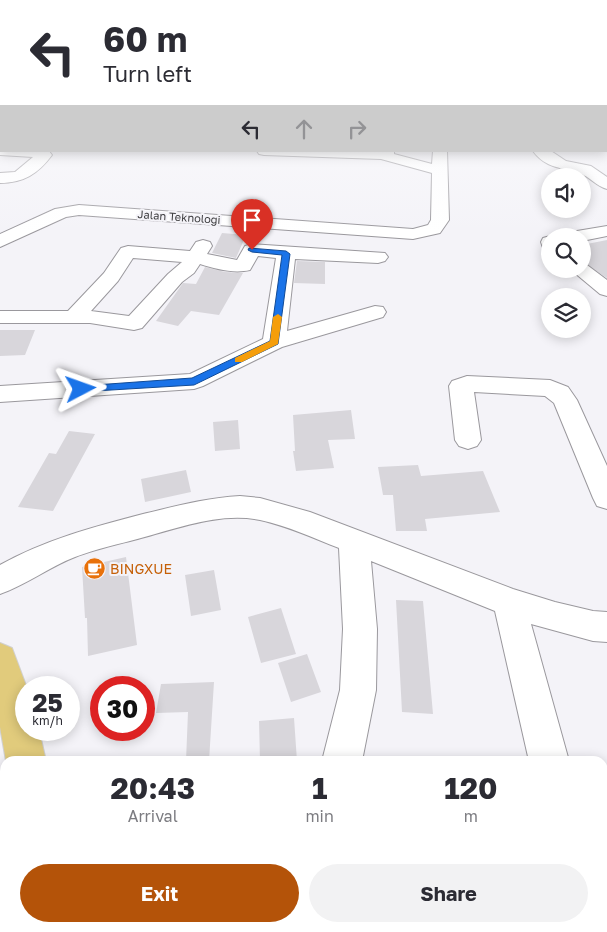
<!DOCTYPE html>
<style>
:root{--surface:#fff;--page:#f2f2f3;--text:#2b2b33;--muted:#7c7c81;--accent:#b45309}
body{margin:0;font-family:"Golos Text",sans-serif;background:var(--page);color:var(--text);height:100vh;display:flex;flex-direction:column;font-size:19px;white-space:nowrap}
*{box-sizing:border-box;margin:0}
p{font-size:16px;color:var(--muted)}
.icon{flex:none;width:28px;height:28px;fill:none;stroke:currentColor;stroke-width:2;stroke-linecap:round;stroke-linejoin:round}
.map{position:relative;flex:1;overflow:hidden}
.drawer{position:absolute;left:0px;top:756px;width:608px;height:176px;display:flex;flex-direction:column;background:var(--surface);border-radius:15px 15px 0 0;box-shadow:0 2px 12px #0003}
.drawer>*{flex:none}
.guide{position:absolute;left:0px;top:0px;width:608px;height:152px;box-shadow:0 2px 12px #0003;background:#fff;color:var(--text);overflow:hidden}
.fabs{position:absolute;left:541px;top:168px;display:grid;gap:10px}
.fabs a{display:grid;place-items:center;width:50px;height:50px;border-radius:50%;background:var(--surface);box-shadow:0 2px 12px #0003;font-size:25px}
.speed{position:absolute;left:15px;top:676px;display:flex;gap:10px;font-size:25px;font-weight:700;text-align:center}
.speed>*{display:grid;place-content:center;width:65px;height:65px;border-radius:50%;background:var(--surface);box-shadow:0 2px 12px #0003;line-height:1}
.speed small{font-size:12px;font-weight:400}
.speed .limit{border:8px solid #d22;background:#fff;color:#111}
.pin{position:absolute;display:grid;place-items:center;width:42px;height:42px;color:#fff;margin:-51px -21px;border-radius:50% 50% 50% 0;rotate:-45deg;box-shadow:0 0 5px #0007}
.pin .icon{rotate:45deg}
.me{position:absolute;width:55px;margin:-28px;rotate:86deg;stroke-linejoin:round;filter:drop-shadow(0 0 4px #0008)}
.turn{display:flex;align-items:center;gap:18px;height:105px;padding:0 20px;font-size:22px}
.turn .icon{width:65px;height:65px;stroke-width:2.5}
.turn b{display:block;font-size:35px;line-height:42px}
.lanes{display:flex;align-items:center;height:48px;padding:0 20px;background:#0003;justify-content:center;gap:25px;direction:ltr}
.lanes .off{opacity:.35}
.eta{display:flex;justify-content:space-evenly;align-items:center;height:85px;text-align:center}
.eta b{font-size:30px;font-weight:700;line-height:35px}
.cta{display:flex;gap:10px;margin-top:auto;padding:10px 20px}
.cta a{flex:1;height:58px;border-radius:30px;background:var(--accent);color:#fff;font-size:20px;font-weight:700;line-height:58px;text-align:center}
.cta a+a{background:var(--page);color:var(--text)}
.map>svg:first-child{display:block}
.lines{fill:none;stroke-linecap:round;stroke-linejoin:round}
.taxiway{stroke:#a2a2a5;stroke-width:71}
.building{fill:#d8d6db}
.minor-casing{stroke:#9a989d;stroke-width:2}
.major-casing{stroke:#d0d0d1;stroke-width:2}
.minor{fill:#fff;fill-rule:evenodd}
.major{fill:#e1cb7c;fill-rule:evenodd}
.route{fill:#1a73e8;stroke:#114b97}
.slow{fill:#f59e0b}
.labels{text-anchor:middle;stroke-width:4;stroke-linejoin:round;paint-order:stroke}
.far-street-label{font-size:11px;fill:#3c3c3e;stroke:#f4f3f8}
.food-label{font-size:14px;fill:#c56008;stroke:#f4f3f8;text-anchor:start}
</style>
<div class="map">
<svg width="607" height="932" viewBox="0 0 607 932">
<rect width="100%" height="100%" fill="#f4f3f8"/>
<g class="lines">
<path class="taxiway" d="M 0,104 L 1,103"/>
</g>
<path class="building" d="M 222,233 L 246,235 L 236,258 L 212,253 Z
M 607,240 L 607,278 L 582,262 L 582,245 Z
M 297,261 L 325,262 L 325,284 L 294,283 Z
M 205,267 L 225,272 L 243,273 L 219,315 L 191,311 L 178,326 L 156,321 L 183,283 L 196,284 Z
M 0,330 L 35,330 L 25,355 L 0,356 Z
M 351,410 L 355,439 L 328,440 L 334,468 L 296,471 L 293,451 L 295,451 L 293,415 Z
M 238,420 L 240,449 L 215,451 L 213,422 Z
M 69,431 L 95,434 L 53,511 L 18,507 L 49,453 L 56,454 Z
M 418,465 L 421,476 L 483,471 L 500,512 L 425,519 L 427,531 L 396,531 L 393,495 L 383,495 L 378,467 Z
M 186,470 L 191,492 L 145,502 L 141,479 Z
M 126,557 L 137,645 L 88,656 L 87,618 L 85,618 L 82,567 Z
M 214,570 L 221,610 L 191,616 L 185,575 Z
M 396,600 L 423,601 L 433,714 L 402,712 Z
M 281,608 L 296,654 L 261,663 L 248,617 Z
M 307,654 L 321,692 L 291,702 L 278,663 Z
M 214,682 L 209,761 L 186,761 L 188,712 L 156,713 L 161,684 Z
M 294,718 L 297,761 L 260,761 L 259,721 Z"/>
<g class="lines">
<defs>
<path id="minor" d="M 0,147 L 1,151 L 49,151 L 52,155 C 38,174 23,183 0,183 L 0,173 L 15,172 L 33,157 L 0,155 Z
M 257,151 L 394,151 L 394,154 L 432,164 L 433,151 L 447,151 L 449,220 L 440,233 L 413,239 L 79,215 L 66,217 L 0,247 L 0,234 L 55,209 L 79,205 L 413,229 L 428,225 L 431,220 L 432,173 L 381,159 L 264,155 L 259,154 Z
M 533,151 L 551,151 L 566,161 L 591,166 L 607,177 L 607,189 C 596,186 589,176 579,173 C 562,167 546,169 533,151 Z
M 607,226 L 607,236 L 582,241 L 582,236 L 568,236 L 571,232 Z
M 550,236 L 550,250 L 543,248 L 541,242 L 543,238 Z
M 203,240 L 210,242 L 212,246 L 207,254 L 237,260 L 245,246 L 252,244 L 385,253 L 388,257 L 385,261 L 378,263 L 295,259 L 287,331 L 375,306 L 383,307 L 386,312 L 383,317 L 282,347 L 203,386 L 194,389 L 0,402 L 0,386 L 190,374 L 263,339 L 276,258 L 258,256 L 250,270 C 234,274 216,269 200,264 L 194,273 L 182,282 L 142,328 L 134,330 L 90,323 L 0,323 L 0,311 L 68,311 L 104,273 L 121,248 L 128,246 L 190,251 L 196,242 ZM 133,258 L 182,262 L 168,274 L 129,316 L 91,311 L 118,281 Z
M 582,264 L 587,265 L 607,280 L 607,296 L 600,294 L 570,269 L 582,269 Z
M 467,376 L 550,380 L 568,387 L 577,400 L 607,466 L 607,509 L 597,506 L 593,498 L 554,403 L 545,396 L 474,392 L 481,440 L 477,446 L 468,449 L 459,446 L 455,440 L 449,386 L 452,381 Z
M 240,496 L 260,498 L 310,512 L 513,589 L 555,602 L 593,611 L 607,612 L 607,642 L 593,641 L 531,624 L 569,761 L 529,761 L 495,611 L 371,561 L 377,629 L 376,690 L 362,761 L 322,761 L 340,690 L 343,629 L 339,548 C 313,538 288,526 260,520 C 220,512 179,528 141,538 C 119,544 96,549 75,557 C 49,567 26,585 0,594 L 0,565 C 45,540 93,527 143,514 C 177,506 205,498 240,496 Z
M 602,910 L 607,914 L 607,932 L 568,932 L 567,928 L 602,928 Z
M 327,928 L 373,928 L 374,932 L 328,932 Z"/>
<path id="major" d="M 0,643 L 12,648 L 27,688 L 26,730 L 39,730 L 46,761 L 6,761 L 0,727 Z
M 21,928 L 67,928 L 68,932 L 22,932 Z"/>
</defs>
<use href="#minor" class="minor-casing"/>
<use href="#major" class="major-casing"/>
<use href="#minor" class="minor"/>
<use href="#major" class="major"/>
</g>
<linearGradient id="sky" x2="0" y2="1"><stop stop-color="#84add6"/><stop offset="0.44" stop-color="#fafafc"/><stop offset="1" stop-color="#fafafc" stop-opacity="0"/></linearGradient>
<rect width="607" height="232" fill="url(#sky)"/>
<path class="route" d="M 249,248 L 286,251 L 290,254 L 278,344 L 194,385 L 78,392 L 76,389 L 81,386 L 192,378 L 270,341 L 282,255 L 252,252 L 248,250 Z"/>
<path class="slow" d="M 278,314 L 282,317 L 278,344 L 242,362 L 235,362 L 235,358 L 270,341 L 273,317 Z"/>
<defs>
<symbol id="cafe-disc" viewBox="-11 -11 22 22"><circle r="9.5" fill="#e8710a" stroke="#f4f3f8"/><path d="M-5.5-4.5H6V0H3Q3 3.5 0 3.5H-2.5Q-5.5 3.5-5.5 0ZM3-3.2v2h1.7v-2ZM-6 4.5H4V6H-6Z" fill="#fff"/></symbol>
</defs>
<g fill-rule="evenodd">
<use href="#cafe-disc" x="82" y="556" width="25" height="25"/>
</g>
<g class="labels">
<g class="far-street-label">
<text transform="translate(179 217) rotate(4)" y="4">Jalan Teknologi</text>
</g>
<g class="food-label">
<text x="110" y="574">BINGXUE</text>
</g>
</g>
</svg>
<div class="fabs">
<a><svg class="icon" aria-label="sound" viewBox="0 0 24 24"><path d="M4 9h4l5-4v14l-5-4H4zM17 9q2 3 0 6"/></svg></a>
<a><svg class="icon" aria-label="search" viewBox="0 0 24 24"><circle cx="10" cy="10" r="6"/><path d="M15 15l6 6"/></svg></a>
<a><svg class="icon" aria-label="layers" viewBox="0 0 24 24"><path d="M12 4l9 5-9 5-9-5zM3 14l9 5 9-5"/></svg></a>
</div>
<div class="speed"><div>25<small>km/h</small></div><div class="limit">30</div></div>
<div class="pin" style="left:252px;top:250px;background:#d93025"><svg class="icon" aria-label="arrive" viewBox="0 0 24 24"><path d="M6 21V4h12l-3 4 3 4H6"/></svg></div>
<svg class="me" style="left:81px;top:389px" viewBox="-20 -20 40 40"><path d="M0-17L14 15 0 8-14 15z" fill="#1a73e8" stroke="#fff" stroke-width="4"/></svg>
<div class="guide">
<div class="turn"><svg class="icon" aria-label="left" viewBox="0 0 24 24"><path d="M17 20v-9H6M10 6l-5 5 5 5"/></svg><div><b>60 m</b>Turn left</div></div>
<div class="lanes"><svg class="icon" aria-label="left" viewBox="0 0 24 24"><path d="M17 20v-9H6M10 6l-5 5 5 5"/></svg><svg class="icon off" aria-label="ahead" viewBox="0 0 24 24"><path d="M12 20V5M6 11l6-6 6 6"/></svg><svg class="icon off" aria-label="right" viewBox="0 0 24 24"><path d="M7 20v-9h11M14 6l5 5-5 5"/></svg></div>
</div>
<section class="drawer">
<div class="eta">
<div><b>20:43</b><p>Arrival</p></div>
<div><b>1</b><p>min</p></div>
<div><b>120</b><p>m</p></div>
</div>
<div class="cta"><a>Exit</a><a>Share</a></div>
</section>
</div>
